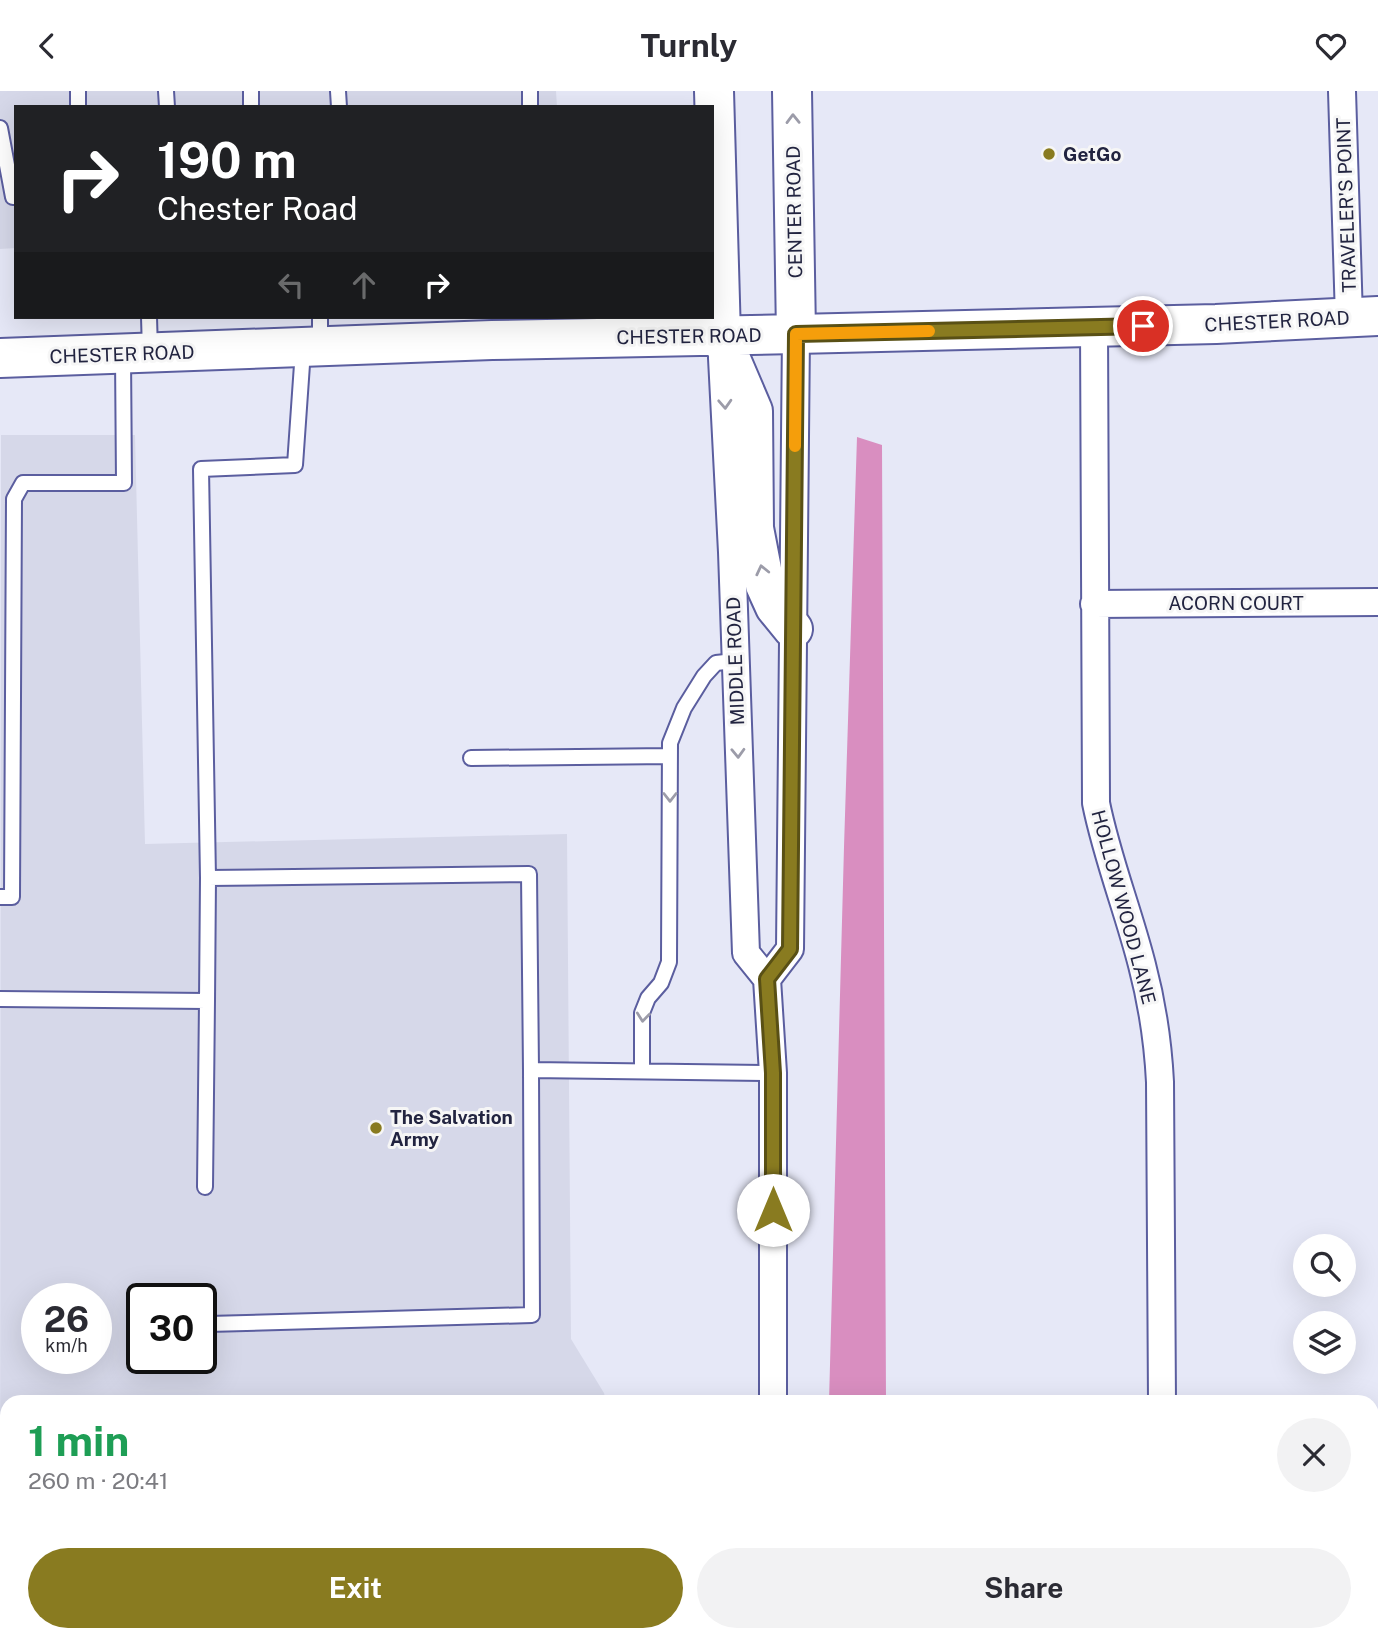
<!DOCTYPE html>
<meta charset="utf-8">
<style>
:root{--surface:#fff;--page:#f2f2f3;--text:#2b2b33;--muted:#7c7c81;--accent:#897b20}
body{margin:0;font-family:"Public Sans",sans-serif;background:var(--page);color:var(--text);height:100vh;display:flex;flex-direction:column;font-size:26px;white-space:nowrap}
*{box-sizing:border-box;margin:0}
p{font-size:23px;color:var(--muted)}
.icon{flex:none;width:38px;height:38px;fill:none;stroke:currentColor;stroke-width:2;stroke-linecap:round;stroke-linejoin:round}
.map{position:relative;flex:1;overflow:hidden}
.side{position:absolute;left:0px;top:1304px;width:1379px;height:247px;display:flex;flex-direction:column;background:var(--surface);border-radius:21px 21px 0 0;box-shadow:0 7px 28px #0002}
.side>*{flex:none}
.guide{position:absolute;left:14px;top:14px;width:700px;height:214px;border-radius:0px;box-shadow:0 7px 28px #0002;background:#202124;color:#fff;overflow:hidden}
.buttons{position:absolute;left:1293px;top:1143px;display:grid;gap:14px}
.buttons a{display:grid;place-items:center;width:63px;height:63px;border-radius:50%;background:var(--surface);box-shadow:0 7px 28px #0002;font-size:35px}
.speed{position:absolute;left:21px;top:1192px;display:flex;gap:14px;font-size:35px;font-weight:700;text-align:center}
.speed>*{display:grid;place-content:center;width:91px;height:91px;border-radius:50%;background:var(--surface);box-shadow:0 7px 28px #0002;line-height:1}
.speed small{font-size:18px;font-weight:400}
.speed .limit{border:4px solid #111;border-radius:10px;background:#fff;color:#111}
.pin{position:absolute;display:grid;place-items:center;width:60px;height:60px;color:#fff;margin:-30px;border:4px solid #fff;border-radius:50%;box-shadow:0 2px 7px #0007}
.me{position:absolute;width:77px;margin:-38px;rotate:0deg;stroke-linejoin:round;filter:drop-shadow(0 0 5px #0008)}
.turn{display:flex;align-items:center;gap:24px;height:147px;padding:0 28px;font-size:32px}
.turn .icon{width:91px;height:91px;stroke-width:2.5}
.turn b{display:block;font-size:49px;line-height:60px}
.lanes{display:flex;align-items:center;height:66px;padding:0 28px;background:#0003;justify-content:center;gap:35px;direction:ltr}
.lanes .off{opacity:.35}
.round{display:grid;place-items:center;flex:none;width:74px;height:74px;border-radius:37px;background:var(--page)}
.headline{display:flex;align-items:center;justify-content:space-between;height:119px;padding:0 28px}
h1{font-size:42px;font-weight:700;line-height:52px;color:#1e9e55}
.action{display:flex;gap:14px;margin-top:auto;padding:14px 28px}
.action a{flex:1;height:80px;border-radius:42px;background:var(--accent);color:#fff;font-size:28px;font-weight:700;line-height:80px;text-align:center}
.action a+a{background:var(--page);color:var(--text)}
header{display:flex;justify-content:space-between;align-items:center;height:91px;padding:0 28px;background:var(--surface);font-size:32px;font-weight:700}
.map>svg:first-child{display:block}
.built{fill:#d6d8e9;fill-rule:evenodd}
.water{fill:#d98ec0}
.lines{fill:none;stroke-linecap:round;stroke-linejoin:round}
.lane-casing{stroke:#5b5e9f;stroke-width:18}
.street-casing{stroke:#5b5e9f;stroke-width:30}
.secondary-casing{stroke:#5b5e9f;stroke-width:42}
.primary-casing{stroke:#5b5e9f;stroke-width:42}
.lane{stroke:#fff;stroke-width:14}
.street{stroke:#fff;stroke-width:26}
.secondary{stroke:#fff;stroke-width:38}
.primary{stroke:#fff;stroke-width:38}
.oneway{stroke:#9c9ca9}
.route-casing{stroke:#595015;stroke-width:18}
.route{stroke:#897b20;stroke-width:12}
.slow{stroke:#f59e0b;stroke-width:12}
.poi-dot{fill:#897b20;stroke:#f6f6f6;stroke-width:2.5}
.labels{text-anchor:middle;stroke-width:6;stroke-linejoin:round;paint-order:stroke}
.poi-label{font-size:19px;font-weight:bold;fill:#222440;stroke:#f6f6f6;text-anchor:start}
.street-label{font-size:19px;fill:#222440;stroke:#f6f6f6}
</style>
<header><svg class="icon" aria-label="back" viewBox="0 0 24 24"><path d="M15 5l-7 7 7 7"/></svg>Turnly<svg class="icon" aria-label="heart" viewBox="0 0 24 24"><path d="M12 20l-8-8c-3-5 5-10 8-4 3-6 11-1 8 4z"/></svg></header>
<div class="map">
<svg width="1378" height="1550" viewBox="0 0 1378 1550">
<rect width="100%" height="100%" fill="#e6e8f7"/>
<path class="built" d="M 0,0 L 556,0 L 557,16 L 16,16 L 16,157 L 0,158 Z
M 1,344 L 135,344 L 145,753 L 567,743 L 571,1248 L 604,1302 L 606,1311 L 7,1311 L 7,1544 L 617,1544 L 617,1550 L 0,1550 ZM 37,1208 L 96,1208 L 96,1267 L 37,1267 ZM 142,1208 L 201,1208 L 201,1267 L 142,1267 Z"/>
<path class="water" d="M 857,346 L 882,354 L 886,1311 L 829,1311 L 844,756 Z
M 827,1544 L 887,1544 L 887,1550 L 827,1550 Z"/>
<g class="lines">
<defs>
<path id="lane" d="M 78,0 L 78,16
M 166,0 L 167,16
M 251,0 L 251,16
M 338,0 L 339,16
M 530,0 L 530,16
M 0,37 L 13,106 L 16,106
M 149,226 L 150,260
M 320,226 L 320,252
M 471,667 L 670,665
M 208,787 L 201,378 L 295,374 L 303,259
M 0,806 L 12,806 L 14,408 L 23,392 L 124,392 L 123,265
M 0,908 L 207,910 L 208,787 L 529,783 L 531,979
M 642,980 L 642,922 L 648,907 L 661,892 L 669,871 L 670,652 L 684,617 L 704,585 L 716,572 L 735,570
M 205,1096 L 207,910
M 208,1233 L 532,1224 L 531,979 L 773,982
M 311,1544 L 311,1550"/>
<path id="street" d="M 1342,0 L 1349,227
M 1094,236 L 1096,712 C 1107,767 1128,819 1142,874 C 1152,912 1158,952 1160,991 L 1162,1311
M 722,267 L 732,461 L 746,862 L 767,888 L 790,858 L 796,243
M 1094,513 L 1378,511
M 767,888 L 773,982 L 773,1311
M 768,1550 L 769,1544
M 1137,1550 L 1139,1544"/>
<path id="secondary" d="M 796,243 L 1216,233 L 1378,225"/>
<path id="primary" d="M 714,0 L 721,245 L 753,320 L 754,437 L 765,494 L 775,516 L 793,538
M 0,267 L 492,249 L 796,243 L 792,0"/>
</defs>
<use href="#lane" class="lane-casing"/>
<use href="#street" class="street-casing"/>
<use href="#secondary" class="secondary-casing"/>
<use href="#primary" class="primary-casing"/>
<use href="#lane" class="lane"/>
<use href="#street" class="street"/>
<use href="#secondary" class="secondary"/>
<use href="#primary" class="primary"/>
</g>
<defs><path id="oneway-chevron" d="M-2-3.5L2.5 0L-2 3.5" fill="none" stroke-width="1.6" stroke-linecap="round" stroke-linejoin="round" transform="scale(1.75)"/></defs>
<g class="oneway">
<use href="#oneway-chevron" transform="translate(793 28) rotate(-91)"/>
<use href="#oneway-chevron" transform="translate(725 313) rotate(87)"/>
<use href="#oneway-chevron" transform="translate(762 479) rotate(-103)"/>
<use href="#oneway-chevron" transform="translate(738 662) rotate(88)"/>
<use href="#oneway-chevron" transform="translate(670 706) rotate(90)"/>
<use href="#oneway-chevron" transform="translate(643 926) rotate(96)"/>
</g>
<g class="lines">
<defs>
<path id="route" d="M 773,1119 L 773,982 L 767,888 L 790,858 L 796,243 L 1143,235"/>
</defs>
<use href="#route" class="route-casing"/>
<use href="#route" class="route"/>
<path class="slow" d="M 795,355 L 796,243 L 929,240"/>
</g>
<g class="poi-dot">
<circle cx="1049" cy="63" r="7"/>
<circle cx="376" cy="1037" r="7"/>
</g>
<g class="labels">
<g class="poi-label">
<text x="1063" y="70">GetGo</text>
<text x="390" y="1033">The Salvation<tspan x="390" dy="22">Army</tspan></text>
</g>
<g class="street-label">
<text transform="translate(1346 114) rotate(-92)" y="7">TRAVELER'S POINT</text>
<text transform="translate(794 121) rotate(-91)" y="7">CENTER ROAD</text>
<text transform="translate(1277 230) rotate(-3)" y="7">CHESTER ROAD</text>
<text transform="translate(689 245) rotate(-1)" y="7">CHESTER ROAD</text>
<text transform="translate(122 263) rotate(-2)" y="7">CHESTER ROAD</text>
<text x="1236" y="519">ACORN COURT</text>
<text transform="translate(735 570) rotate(-92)" y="7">MIDDLE ROAD</text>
<text transform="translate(1124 816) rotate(75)" y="7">HOLLOW WOOD LANE</text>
</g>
</g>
</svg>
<div class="buttons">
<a><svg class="icon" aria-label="search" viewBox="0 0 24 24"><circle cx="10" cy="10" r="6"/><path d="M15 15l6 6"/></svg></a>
<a><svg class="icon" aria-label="layers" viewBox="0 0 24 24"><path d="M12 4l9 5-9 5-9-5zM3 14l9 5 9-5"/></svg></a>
</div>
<div class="speed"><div>26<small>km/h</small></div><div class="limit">30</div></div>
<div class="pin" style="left:1143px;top:235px;background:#d93025"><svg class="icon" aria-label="arrive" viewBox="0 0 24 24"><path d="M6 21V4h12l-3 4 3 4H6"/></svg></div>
<svg class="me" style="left:773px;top:1119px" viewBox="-20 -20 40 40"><circle r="19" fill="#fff"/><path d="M0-13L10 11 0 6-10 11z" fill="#897b20"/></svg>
<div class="guide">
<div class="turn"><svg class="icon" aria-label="right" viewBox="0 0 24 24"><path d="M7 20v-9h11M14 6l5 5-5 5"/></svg><div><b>190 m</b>Chester Road</div></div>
<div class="lanes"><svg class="icon off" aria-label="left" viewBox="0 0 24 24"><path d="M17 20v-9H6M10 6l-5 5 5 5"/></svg><svg class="icon off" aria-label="ahead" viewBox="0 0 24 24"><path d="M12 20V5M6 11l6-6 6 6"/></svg><svg class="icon" aria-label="right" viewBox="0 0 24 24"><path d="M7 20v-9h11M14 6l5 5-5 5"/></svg></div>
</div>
<section class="side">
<div class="headline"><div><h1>1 min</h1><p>260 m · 20:41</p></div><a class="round"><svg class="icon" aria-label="close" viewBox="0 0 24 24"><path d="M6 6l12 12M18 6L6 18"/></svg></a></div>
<div class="action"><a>Exit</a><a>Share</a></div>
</section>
</div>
